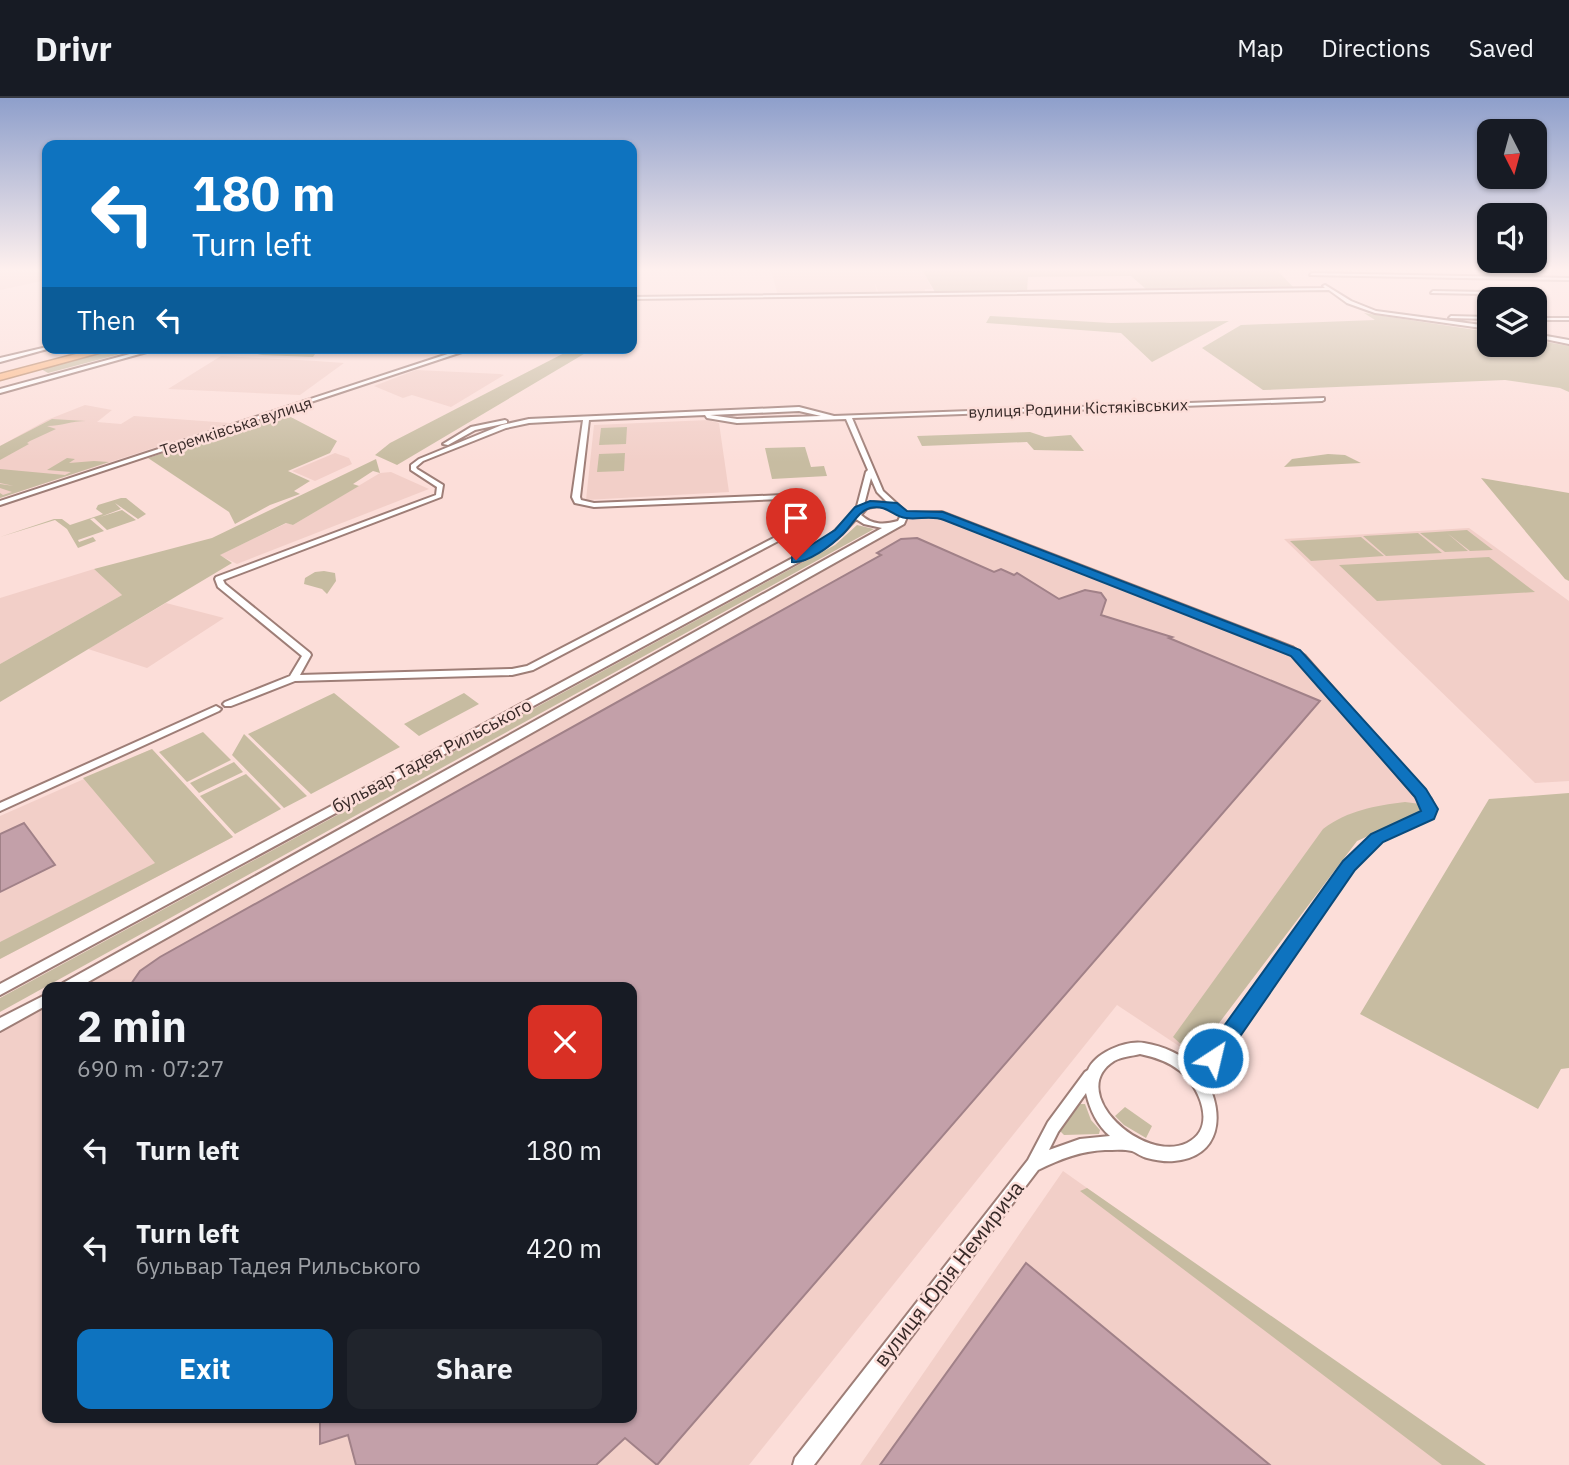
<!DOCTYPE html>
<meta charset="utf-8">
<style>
:root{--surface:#171b24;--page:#20242c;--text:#f1f3f6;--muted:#9ea1a6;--line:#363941;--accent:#0e73bf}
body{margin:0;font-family:"IBM Plex Sans",sans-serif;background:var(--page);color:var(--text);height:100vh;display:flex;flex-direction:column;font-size:26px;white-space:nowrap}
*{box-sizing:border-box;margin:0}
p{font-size:23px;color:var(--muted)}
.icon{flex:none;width:38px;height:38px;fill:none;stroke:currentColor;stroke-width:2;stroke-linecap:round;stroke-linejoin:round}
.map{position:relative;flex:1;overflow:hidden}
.sheet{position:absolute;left:42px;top:884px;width:595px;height:441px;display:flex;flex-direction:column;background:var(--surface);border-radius:14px;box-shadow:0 2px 5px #0004}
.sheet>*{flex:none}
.top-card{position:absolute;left:42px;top:42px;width:595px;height:214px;border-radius:14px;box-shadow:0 2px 5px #0004;background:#0e73bf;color:#fff;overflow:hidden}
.needle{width:46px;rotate:174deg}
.controls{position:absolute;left:1477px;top:21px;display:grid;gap:14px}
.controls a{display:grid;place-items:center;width:70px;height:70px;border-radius:14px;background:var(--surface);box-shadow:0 2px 5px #0004;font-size:35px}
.pin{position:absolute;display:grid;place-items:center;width:60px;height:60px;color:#fff;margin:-72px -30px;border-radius:50% 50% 50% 0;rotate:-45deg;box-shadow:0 0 7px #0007}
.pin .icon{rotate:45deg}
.me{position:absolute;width:77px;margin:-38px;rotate:35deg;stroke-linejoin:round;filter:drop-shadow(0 0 5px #0008)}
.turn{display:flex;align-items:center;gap:24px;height:147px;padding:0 35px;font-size:32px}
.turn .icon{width:91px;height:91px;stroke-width:2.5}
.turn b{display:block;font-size:49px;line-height:60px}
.then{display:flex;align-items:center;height:66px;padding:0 35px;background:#0003;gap:14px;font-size:26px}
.round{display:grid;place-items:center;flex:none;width:74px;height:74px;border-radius:14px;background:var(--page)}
.summary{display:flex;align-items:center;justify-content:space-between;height:119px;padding:0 35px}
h1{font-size:42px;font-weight:700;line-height:52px}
.primary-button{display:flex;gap:14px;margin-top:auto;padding:14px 35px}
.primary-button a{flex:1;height:80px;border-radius:14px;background:var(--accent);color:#fff;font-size:28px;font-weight:700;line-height:80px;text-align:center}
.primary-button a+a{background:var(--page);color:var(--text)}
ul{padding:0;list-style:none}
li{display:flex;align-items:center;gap:21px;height:98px;padding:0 35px}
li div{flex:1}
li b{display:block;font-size:26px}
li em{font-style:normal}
header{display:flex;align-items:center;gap:42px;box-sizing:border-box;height:98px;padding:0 35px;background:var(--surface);border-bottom:2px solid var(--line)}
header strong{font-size:33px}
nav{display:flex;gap:38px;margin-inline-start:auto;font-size:24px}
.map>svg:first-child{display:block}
.built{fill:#f2cfc8}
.green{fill:#c7bca1}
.building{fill:#c3a0a9;stroke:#a18188;stroke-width:2}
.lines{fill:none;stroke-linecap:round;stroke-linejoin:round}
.street-casing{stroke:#9e7e77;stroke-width:4}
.highway-casing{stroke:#b68664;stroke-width:3}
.street{fill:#fff;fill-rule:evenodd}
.highway{fill:#fab885;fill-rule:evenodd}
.route{fill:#0e73bf;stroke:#094b7c;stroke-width:2}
.labels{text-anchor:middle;stroke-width:5;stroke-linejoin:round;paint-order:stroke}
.far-street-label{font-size:16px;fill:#382a28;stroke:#fcded9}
.street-label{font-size:18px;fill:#382a28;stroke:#fcded9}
.near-street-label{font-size:21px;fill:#382a28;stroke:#fcded9}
</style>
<header>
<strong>Drivr</strong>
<nav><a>Map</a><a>Directions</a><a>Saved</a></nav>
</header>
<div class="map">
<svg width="1569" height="1367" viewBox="0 0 1569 1367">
<rect width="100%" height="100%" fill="#fcded9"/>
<path class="built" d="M 0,172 L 47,174 L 47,182 L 0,192 Z
M 771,172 L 922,172 L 932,191 L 925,191 L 925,194 L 879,195 L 874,184 L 877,195 L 778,198 Z
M 221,258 L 316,263 L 344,265 L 300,297 L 168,291 Z
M 416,272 L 500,276 L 504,277 L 451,309 L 412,297 L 403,300 L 374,288 Z
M 85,307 L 112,312 L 97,324 L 121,326 L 134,318 L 230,325 L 0,400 L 0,348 L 47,322 Z
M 708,322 L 719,325 L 729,394 L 586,402 L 594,327 Z
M 335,355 L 349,360 L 352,366 L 315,383 L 292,373 Z
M 391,374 L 429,391 L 237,466 L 219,457 L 287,425 L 293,427 L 380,375 Z
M 933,417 L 1289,556 L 1414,697 L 1420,706 L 1419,715 L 1357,743 L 1194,958 L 1117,907 L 749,1367 L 0,1367 L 0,934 L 47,907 L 47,1320 L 632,1320 L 632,889 L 80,889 L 903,427 L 911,420 Z
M 1469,430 L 1569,503 L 1569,683 L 1535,685 L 1284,441 Z
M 94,471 L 122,497 L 0,566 L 0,500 Z
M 166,505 L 224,520 L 147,570 L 88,551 Z
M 152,651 L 233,739 L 0,861 L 0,718 Z
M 1063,1073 L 1216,1181 L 1464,1367 L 860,1367 Z"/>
<path class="green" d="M 922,172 L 1277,172 L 1294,190 L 1147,192 L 1131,178 L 1028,179 L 1027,194 L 935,194 Z
M 1364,215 L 1489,234 L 1489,247 L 1535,247 L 1535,242 L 1569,248 L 1569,294 L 1560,290 L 1505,282 L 1263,292 L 1202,250 L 1241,227 L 1375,222 Z
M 990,218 L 1111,225 L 1229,223 L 1152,264 L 1121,235 L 986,225 Z
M 121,250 L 143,250 L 48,275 L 41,271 Z
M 319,250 L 313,259 L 262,257 L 236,251 Z
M 574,250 L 594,250 L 397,367 L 375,357 L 390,345 Z
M 283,315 L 337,343 L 330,355 L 288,373 L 310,383 L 294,393 L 300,396 L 270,407 L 235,426 L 229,414 L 148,360 Z
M 52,321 L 86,323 C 72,323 61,328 47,328 L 56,331 L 30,343 L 27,345 L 29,346 L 0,362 L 0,348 Z
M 627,329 L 626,346 L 599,347 L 601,330 Z
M 1030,334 L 1045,339 L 1071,337 L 1084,353 L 1034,352 L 1027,344 L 922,348 L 917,338 Z
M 805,349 L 811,369 L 824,368 L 827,378 L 772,381 L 765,350 Z
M 625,355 L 624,373 L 597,374 L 599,356 Z
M 1328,356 L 1345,357 L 1361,365 L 1284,369 L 1292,361 Z
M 67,360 L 75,361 L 69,365 L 94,363 L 109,364 L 0,400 L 0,395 L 3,397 L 12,394 L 0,390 L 0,386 L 14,388 L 0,385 L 0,371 L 65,377 L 71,374 L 47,372 Z
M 376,361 L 380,375 L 373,373 L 353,386 L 359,388 L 293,427 L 286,425 L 220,457 L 232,465 L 0,604 L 0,566 L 122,497 L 94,471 L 212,440 Z
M 1481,380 L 1569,395 L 1569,483 L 1565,481 Z
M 121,400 L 126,400 L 146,416 L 138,421 L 115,405 L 121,411 L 100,419 L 122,412 L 136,422 L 107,432 L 94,420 L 90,421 L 104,433 L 78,442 L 79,444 L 93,439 L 96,443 L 78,450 L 67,431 L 55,422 L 0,439 L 54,421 L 62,421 L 70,427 L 103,416 L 96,411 L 98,407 Z
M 857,427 L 874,431 L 0,914 L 0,900 L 835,447 Z
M 1467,432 L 1493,452 L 1470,453 L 1447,435 L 1468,453 L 1445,454 L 1420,435 Z
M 1418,435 L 1442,455 L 1386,458 L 1363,438 Z
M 1361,439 L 1384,458 L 1311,463 L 1290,443 Z
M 1489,459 L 1535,494 L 1377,503 L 1339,467 Z
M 324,473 L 335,475 L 336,483 L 327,496 L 322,491 L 304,486 L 305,480 L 315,474 Z
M 334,595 L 400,649 L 311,696 L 248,636 Z
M 464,595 L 479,606 L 419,638 L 404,626 Z
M 203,634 L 231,662 L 187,684 L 159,654 Z
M 244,636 L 307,698 L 284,710 L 232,657 Z
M 152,651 L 233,739 L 0,861 L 0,844 L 155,765 L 83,680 Z
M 234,664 L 243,674 L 199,695 L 190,685 Z
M 246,676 L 281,711 L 235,736 L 200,698 Z
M 1569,695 L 1569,970 L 1561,971 L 1538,1011 L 1360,916 L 1489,701 Z
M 1405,704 L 1420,706 L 1419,715 L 1357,743 L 1194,958 L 1173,939 L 1323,731 C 1349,712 1374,708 1405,704 Z
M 1080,1006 L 1085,1006 L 1091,1022 L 1100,1032 L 1099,1036 L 1064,1037 L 1060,1033 Z
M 1125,1009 L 1152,1028 L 1146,1040 L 1124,1027 L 1115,1018 Z
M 1087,1090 L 1486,1367 L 1442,1367 L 1080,1093 Z"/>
<path class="building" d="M 917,440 L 994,474 L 1001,471 L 1014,477 L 1017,475 L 1059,501 L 1085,492 L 1101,495 L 1106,502 L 1101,517 L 1172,539 L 1169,540 L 1320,603 L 657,1367 L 625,1340 L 596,1367 L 356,1367 L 348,1337 L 320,1346 L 320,1320 L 632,1320 L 632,889 L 129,889 L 140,873 L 160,859 L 881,457 L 877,455 L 901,441 Z
M 24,725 L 55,767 L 0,794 L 0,736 Z
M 1026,1165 L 1270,1367 L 880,1367 Z"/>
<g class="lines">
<defs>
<path id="street" d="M 1312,175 L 1569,180 L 1569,182 L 1310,177 Z
M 1325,187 L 1351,203 L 1376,213 L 1489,228 L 1489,231 L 1375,215 L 1347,205 L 1329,192 L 632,201 L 632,199 L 1325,190 L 1323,188 Z
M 1433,193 L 1534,195 L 1536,196 L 1534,197 L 1431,195 Z
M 1451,218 L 1489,219 L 1489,221 L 1449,220 Z
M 1535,220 L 1569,220 L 1569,222 L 1535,222 Z
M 1535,236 L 1569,242 L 1569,246 L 1535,239 Z
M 47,249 L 47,250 L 51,250 L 0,264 L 0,260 Z
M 152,250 L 161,250 L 0,295 L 0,291 Z
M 466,250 L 474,250 L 0,407 L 0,403 Z
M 1324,300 L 1324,302 L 1322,303 L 852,320 L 883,393 L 907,415 L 942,414 L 1292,549 L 1305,558 L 1431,701 L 1435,711 L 1432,720 L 1381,743 L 1353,770 L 1206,982 C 1225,1016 1221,1059 1174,1063 C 1166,1064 1155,1062 1147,1060 C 1142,1059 1137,1055 1132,1053 C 1124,1051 1114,1052 1105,1052 C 1081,1053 1060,1061 1038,1072 L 814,1367 L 793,1367 L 795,1360 L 1028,1062 L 1048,1024 L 1085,974 L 1088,972 C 1095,955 1125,942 1144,945 C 1163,948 1184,957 1197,971 L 1345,764 L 1373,737 L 1423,715 L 1425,711 L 1422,706 L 1299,562 L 1286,553 L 938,418 L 907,419 L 904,426 L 79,889 L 62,889 L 63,885 L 882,430 L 864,426 L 856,421 L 842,436 L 823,451 L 0,897 L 0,886 L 817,447 L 836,432 L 856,412 L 866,374 L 868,372 L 846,321 L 737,325 L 707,320 L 705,317 L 589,322 L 580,399 L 581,402 L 594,405 L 783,397 L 799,405 L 803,430 L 533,572 L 512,577 L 295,583 L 231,608 L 225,608 L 223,606 L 225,604 L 290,578 L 302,558 L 218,489 L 215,481 L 216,479 L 436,397 L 437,389 L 411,372 L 411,367 L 419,361 L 502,327 L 529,321 L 799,309 L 834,318 ZM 799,313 L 821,318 L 737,321 L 710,317 ZM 583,322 L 572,399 L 575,405 L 594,409 L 782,401 L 792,406 L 795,429 L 527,568 L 512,571 L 300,577 L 311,557 L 310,555 L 225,486 L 223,482 L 441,399 L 443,387 L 417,371 L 416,369 L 423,363 L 506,330 L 529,325 ZM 871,380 L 877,394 L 888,405 L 874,404 L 864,407 ZM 878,408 L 893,410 L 901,417 L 898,423 C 884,427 872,427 861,417 L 867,410 ZM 1140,956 C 1154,959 1168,963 1180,973 C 1199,988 1218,1030 1187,1045 C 1143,1066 1065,994 1114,963 C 1121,959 1132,958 1140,956 ZM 1086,995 C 1090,1012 1097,1027 1110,1038 L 1080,1041 L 1049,1052 L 1058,1034 Z
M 505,322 L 507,323 L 507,325 L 475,332 L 448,347 L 443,346 L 471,329 Z
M 216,608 L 221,611 L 219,613 L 0,713 L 0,705 Z
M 47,896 L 47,907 L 0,933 L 0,920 Z"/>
<path id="highway" d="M 99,250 L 117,250 L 0,282 L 0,276 Z"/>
</defs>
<use href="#street" class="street-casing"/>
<use href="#highway" class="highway-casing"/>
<use href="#street" class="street"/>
<use href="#highway" class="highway"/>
</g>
<linearGradient id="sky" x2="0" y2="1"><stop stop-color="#8e9fcb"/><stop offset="0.47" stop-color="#fef0ee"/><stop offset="1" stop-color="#fef0ee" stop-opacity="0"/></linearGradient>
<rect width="1569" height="364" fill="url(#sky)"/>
<path class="route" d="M 870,403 L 897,405 L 907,413 L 943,414 L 1300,552 L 1426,691 L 1438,711 L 1434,721 L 1383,744 L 1355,772 L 1221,966 L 1213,969 L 1206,966 L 1203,960 L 1206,953 L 1343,763 L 1371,736 L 1421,713 L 1415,699 L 1291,558 L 944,422 C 931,417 918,422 906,420 C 893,419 888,406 870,410 C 858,413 852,428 843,436 C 832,447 807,466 792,464 L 792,459 L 835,432 L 855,409 Z"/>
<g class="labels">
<g class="far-street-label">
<text transform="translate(1078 310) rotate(-2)" y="6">вулиця Родини Кістяківських</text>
<text transform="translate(236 328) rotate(-18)" y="6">Теремківська вулиця</text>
</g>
<g class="street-label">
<text transform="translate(432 658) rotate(-28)" y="6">бульвар Тадея Рильського</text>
</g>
<g class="near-street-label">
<text transform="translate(949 1176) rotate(-52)" y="7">вулиця Юрія Немирича</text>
</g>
</g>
</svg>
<div class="controls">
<a><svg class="needle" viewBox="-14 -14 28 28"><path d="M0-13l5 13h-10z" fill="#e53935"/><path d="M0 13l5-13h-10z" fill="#9ea1a6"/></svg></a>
<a><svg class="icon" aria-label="sound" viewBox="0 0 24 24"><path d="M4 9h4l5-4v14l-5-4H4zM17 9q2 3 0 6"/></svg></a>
<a><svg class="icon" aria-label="layers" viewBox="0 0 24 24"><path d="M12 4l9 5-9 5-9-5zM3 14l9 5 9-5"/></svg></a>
</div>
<div class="pin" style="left:796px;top:462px;background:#d93025"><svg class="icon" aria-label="arrive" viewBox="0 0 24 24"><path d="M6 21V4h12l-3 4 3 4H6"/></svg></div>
<svg class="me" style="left:1213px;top:960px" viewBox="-20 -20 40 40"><circle r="17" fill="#0e73bf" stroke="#fff" stroke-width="3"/><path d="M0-11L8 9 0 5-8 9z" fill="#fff"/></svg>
<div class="top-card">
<div class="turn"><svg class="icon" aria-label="left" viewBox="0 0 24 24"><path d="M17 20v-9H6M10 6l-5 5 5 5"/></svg><div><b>180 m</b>Turn left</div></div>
<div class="then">Then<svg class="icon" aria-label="left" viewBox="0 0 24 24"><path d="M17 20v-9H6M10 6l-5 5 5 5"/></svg></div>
</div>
<section class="sheet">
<div class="summary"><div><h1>2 min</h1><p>690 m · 07:27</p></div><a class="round" style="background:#d93025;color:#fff"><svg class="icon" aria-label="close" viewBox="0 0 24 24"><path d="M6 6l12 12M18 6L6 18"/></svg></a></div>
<ul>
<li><svg class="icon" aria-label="left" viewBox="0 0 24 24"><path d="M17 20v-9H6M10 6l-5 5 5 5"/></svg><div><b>Turn left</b></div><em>180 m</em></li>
<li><svg class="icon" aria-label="left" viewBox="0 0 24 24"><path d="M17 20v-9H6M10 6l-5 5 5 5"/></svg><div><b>Turn left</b><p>бульвар Тадея Рильського</p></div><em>420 m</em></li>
</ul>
<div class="primary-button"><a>Exit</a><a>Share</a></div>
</section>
</div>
